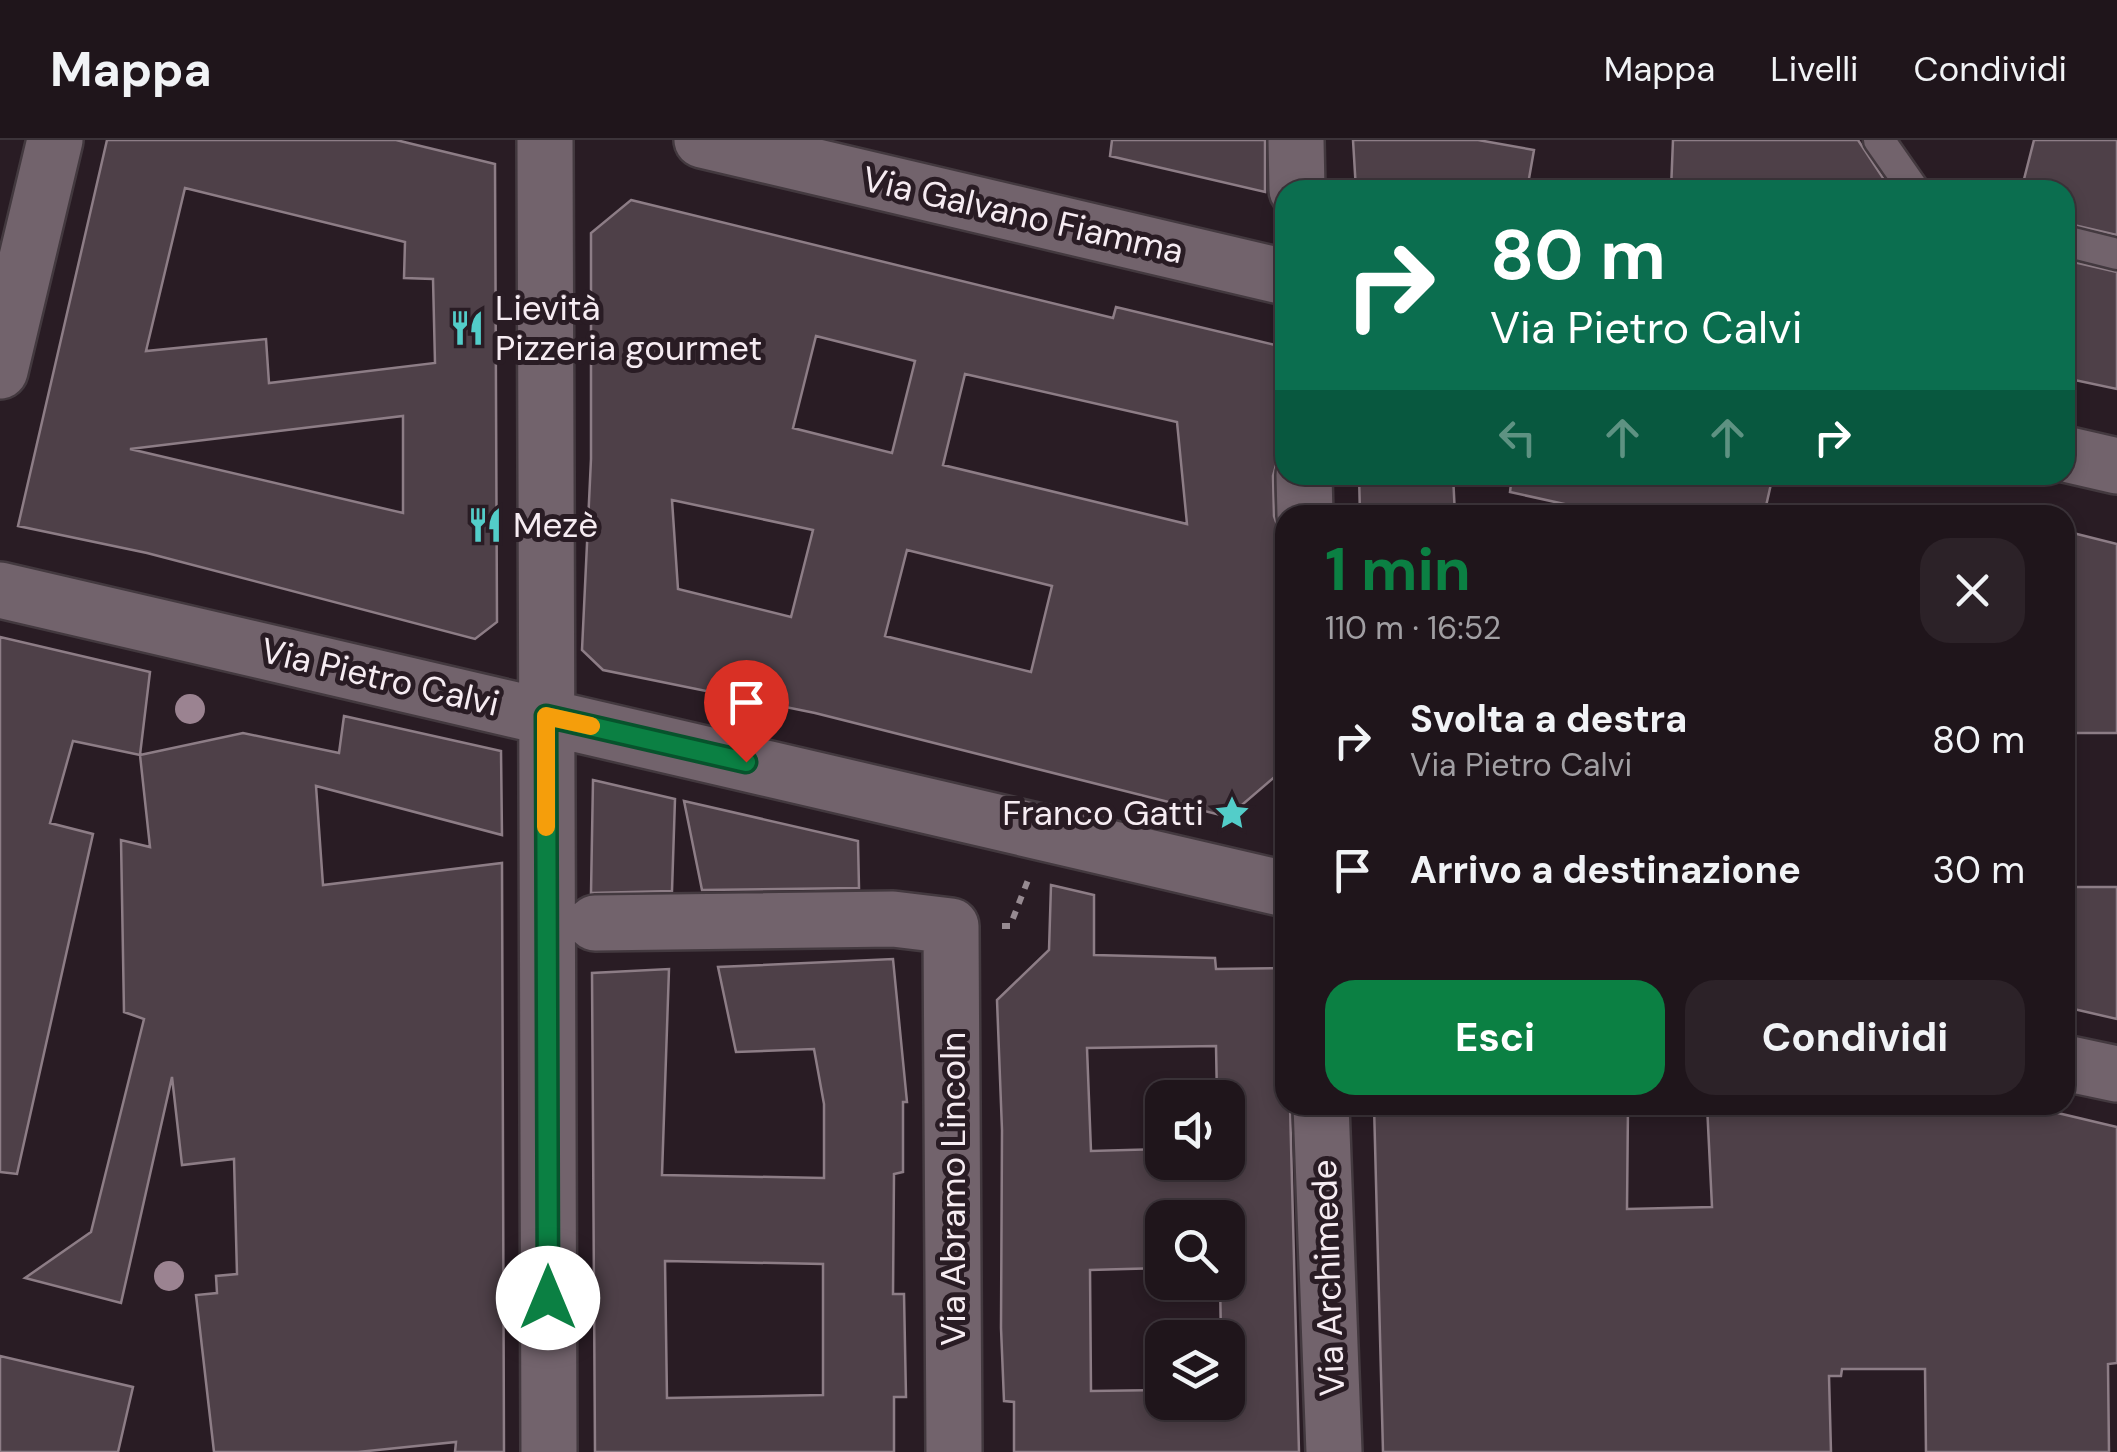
<!DOCTYPE html>
<html lang="it">
<meta charset="utf-8">
<style>
:root{--surface:#1f151b;--page:#2c2228;--text:#f1f3f6;--muted:#a19fa3;--line:#3c343a;--accent:#0b8043}
body{margin:0;font-family:"DM Sans",sans-serif;background:var(--page);color:var(--text);height:100vh;display:flex;flex-direction:column;font-size:38px;white-space:nowrap}
*{box-sizing:border-box;margin:0}
p{font-size:32px;color:var(--muted)}
.icon{flex:none;width:55px;height:55px;fill:none;stroke:currentColor;stroke-width:2;stroke-linecap:round;stroke-linejoin:round}
.map{position:relative;flex:1;overflow:hidden}
.drawer{position:absolute;left:1275px;top:365px;width:800px;height:610px;display:flex;flex-direction:column;background:var(--surface);border-radius:30px;box-shadow:0 5px 15px #0003,0 0 0 2px var(--line)}
.drawer>*{flex:none}
.guide{position:absolute;left:1275px;top:40px;width:800px;height:305px;border-radius:30px;box-shadow:0 5px 15px #0003,0 0 0 2px var(--line);background:#0b6e4f;color:#fff;overflow:hidden}
.fabs{position:absolute;left:1145px;top:940px;display:grid;gap:20px}
.fabs a{display:grid;place-items:center;width:100px;height:100px;border-radius:20px;background:var(--surface);box-shadow:0 5px 15px #0003,0 0 0 2px var(--line);font-size:50px}
.pin{position:absolute;display:grid;place-items:center;width:85px;height:85px;color:#fff;margin:-102px -42px;border-radius:50% 50% 50% 0;rotate:-45deg;box-shadow:0 0 10px #0007}
.pin .icon{rotate:45deg}
.me{position:absolute;width:110px;margin:-55px;rotate:0deg;stroke-linejoin:round;filter:drop-shadow(0 0 8px #0008)}
.turn{display:flex;align-items:center;gap:35px;height:210px;padding:0 50px;font-size:45px}
.turn .icon{width:130px;height:130px;stroke-width:2.5}
.turn b{display:block;font-size:70px;line-height:85px}
.lanes{display:flex;align-items:center;height:95px;padding:0 50px;background:#0003;justify-content:center;gap:50px;direction:ltr}
.lanes .off{opacity:.35}
.round{display:grid;place-items:center;flex:none;width:105px;height:105px;border-radius:30px;background:var(--page)}
.summary{display:flex;align-items:center;justify-content:space-between;height:170px;padding:0 50px}
h1{font-size:60px;font-weight:700;line-height:75px;color:var(--accent)}
.primary-button{display:flex;gap:20px;margin-top:auto;padding:20px 50px}
.primary-button a{flex:1;height:115px;border-radius:30px;background:var(--accent);color:#fff;font-size:40px;font-weight:700;line-height:115px;text-align:center}
.primary-button a+a{background:var(--page);color:var(--text)}
ul{padding:0;list-style:none}
li{display:flex;align-items:center;gap:30px;height:130px;padding:0 50px}
li div{flex:1}
li b{display:block;font-size:38px}
li em{font-style:normal}
header{display:flex;align-items:center;gap:60px;box-sizing:border-box;height:140px;padding:0 50px;background:var(--surface);border-bottom:2px solid var(--line)}
header strong{font-size:48px}
nav{display:flex;gap:55px;margin-inline-start:auto;font-size:35px}
.map>svg:first-child{display:block}
.building{fill:#4e4048;stroke:#8d7d86;stroke-width:2.5;fill-rule:evenodd}
.lines{fill:none;stroke-linecap:round;stroke-linejoin:round}
.service-casing{stroke:#43393f;stroke-width:35}
.minor-casing{stroke:#43393f;stroke-width:60}
.path{stroke:#968a91;stroke-width:6;stroke-dasharray:8 8;stroke-linecap:butt}
.service{stroke:#72636c;stroke-width:30}
.minor{stroke:#72636c;stroke-width:55}
.tree{fill:#9b8391}
.route-casing{stroke:#07532c;stroke-width:25}
.route{stroke:#0b8043;stroke-width:18}
.slow{stroke:#f59e0b;stroke-width:18}
.labels{text-anchor:middle;stroke-width:10;stroke-linejoin:round;paint-order:stroke}
.street-label{font-size:35px;fill:#f6ecf2;stroke:#291c24}
.poi-label{font-size:35px;fill:#f6ecf2;stroke:#291c24;text-anchor:start}
</style>
<header>
<strong>Mappa</strong>
<nav><a>Mappa</a><a>Livelli</a><a>Condividi</a></nav>
</header>
<div class="map">
<svg width="2117" height="1312" viewBox="0 0 2117 1312">
<rect width="100%" height="100%" fill="#291c24"/>
<path class="building" d="M 107,0 L 396,0 L 495,24 L 497,482 L 475,499 L 147,413 L 18,386 ZM 185,48 L 405,102 L 404,138 L 433,139 L 435,223 L 269,243 L 266,199 L 146,211 ZM 403,276 L 403,373 L 130,309 Z
M 1112,0 L 1265,0 L 1265,52 L 1110,16 Z
M 1353,0 L 1478,0 L 1534,10 L 1527,50 L 1356,50 Z
M 1673,0 L 1858,0 L 1891,50 L 1671,50 Z
M 2034,0 L 2117,0 L 2117,95 L 2065,83 L 2065,50 L 2022,47 Z
M 631,60 L 1113,178 L 1116,167 L 1275,205 L 1278,318 L 1273,336 L 1274,376 L 1280,393 L 1285,628 L 1228,677 L 815,573 L 603,530 L 582,510 L 591,319 L 591,93 ZM 816,196 L 915,221 L 892,313 L 793,288 ZM 965,234 L 1177,282 L 1187,384 L 943,325 ZM 672,360 L 813,390 L 791,477 L 678,449 ZM 907,410 L 1052,446 L 1031,532 L 885,496 Z
M 2065,120 L 2117,132 L 2117,249 L 2065,238 Z
M 1359,335 L 1453,335 L 1455,375 L 1360,375 Z
M 1512,335 L 1773,335 L 1764,375 L 1614,375 L 1510,352 Z
M 2065,391 L 2117,404 L 2117,593 L 2065,593 Z
M 0,497 L 150,532 L 140,615 L 73,601 L 50,683 L 93,694 L 17,1034 L 0,1032 Z
M 344,576 L 501,611 L 502,695 L 316,646 L 323,745 L 502,723 L 504,1312 L 455,1312 L 456,1302 L 358,1312 L 214,1312 L 196,1155 L 217,1153 L 216,1136 L 237,1134 L 234,1019 L 182,1025 L 172,937 L 121,1163 L 25,1138 L 91,1092 L 144,879 L 124,872 L 121,700 L 150,707 L 140,615 L 243,593 L 339,613 Z
M 593,640 L 675,659 L 672,751 L 591,753 Z
M 684,661 L 858,701 L 859,748 L 702,750 Z
M 1051,745 L 1094,755 L 1094,815 L 1215,818 L 1216,829 L 1285,828 L 1285,965 L 1290,965 L 1299,1312 L 1014,1312 L 1014,1262 L 1004,1261 L 1001,1188 L 1002,990 L 997,860 L 1049,810 ZM 1216,906 L 1217,958 L 1228,958 L 1228,1022 L 1162,1022 L 1162,1009 L 1091,1011 L 1087,908 ZM 1162,1078 L 1228,1078 L 1228,1142 L 1220,1142 L 1221,1198 L 1228,1198 L 1228,1262 L 1162,1262 L 1162,1250 L 1091,1251 L 1090,1130 L 1162,1128 Z
M 2065,747 L 2117,747 L 2117,879 L 2065,867 Z
M 893,819 L 907,962 L 903,962 L 903,1032 L 894,1034 L 893,1154 L 904,1154 L 906,1257 L 894,1257 L 894,1312 L 595,1312 L 592,833 L 669,829 L 662,1035 L 824,1038 L 824,964 L 814,909 L 736,912 L 718,827 ZM 665,1121 L 823,1124 L 823,1255 L 667,1258 Z
M 1374,965 L 1628,965 L 1627,1069 L 1712,1067 L 1707,965 L 2024,965 L 2117,987 L 2117,1223 L 2108,1224 L 2109,1312 L 1926,1312 L 1925,1229 L 1842,1229 L 1841,1236 L 1829,1236 L 1831,1312 L 1383,1312 Z
M 0,1216 L 133,1247 L 118,1312 L 0,1312 Z"/>
<g class="lines">
<defs>
<path id="service" d="M 1879,0 L 1914,50
M 2065,101 L 2117,114"/>
<path id="minor" d="M 545,0 L 549,1312
M 702,0 L 1285,137
M 1296,0 L 1297,50
M 0,231 L 55,0
M 2065,314 L 2117,326
M 1304,335 L 1305,375
M 0,450 L 1285,749
M 595,783 L 893,779 L 951,786 L 954,1312
M 2065,923 L 2117,934
M 1321,965 L 1334,1312"/>
</defs>
<use href="#service" class="service-casing"/>
<use href="#minor" class="minor-casing"/>
<path class="path" d="M 1002,786 L 1010,786 L 1028,740"/>
<use href="#service" class="service"/>
<use href="#minor" class="minor"/>
</g>
<g class="tree">
<circle cx="190" cy="569" r="15"/>
<circle cx="169" cy="1136" r="15"/>
</g>
<g class="lines">
<defs>
<path id="route" d="M 548,1158 L 546,576 L 746,622"/>
</defs>
<use href="#route" class="route-casing"/>
<use href="#route" class="route"/>
<path class="slow" d="M 546,687 L 546,576 L 591,586"/>
</g>
<defs>
<symbol id="restaurant-bare" viewBox="-9 -9 18 18"><path d="M-5-6h1v4h1v-4h1v4h1v-4h1v5L-1.5 .5V6h-2V.5L-5-1ZM5-6V6H3V1.5H1.5Q1.5-4 5-6Z" fill="#53cdc9" stroke="#291c24" stroke-width="2.5" paint-order="stroke"/></symbol>
<symbol id="sight-bare" viewBox="-9 -9 18 18"><path d="M0-6L1.8-2.2L6-1.7L2.9 1.2L3.7 5.4L0 3.3L-3.7 5.4L-2.9 1.2L-6-1.7L-1.8-2.2Z" fill="#53cdc9" stroke="#291c24" stroke-width="2.5" paint-order="stroke"/></symbol>
</defs>
<g fill-rule="evenodd">
<use href="#restaurant-bare" x="442" y="163" width="50" height="50"/>
<use href="#restaurant-bare" x="460" y="360" width="50" height="50"/>
<use href="#sight-bare" x="1207" y="648" width="50" height="50"/>
</g>
<g class="labels">
<g class="street-label">
<text transform="translate(1023 75) rotate(13)" y="12">Via Galvano Fiamma</text>
<text transform="translate(380 537) rotate(13)" y="12">Via Pietro Calvi</text>
<text transform="translate(953 1049) rotate(-90)" y="12">Via Abramo Lincoln</text>
<text transform="translate(1328 1138) rotate(-92)" y="12">Via Archimede</text>
</g>
<g class="poi-label">
<text x="495" y="180">Lievità<tspan x="495" dy="40">Pizzeria gourmet</tspan></text>
<text x="513" y="397">Mezè</text>
<text x="1204" y="685" text-anchor="end">Franco Gatti</text>
</g>
</g>
</svg>
<div class="fabs">
<a><svg class="icon" aria-label="sound" viewBox="0 0 24 24"><path d="M4 9h4l5-4v14l-5-4H4zM17 9q2 3 0 6"/></svg></a>
<a><svg class="icon" aria-label="search" viewBox="0 0 24 24"><circle cx="10" cy="10" r="6"/><path d="M15 15l6 6"/></svg></a>
<a><svg class="icon" aria-label="layers" viewBox="0 0 24 24"><path d="M12 4l9 5-9 5-9-5zM3 14l9 5 9-5"/></svg></a>
</div>
<div class="pin" style="left:746px;top:622px;background:#d93025"><svg class="icon" aria-label="arrive" viewBox="0 0 24 24"><path d="M6 21V4h12l-3 4 3 4H6"/></svg></div>
<svg class="me" style="left:548px;top:1158px" viewBox="-20 -20 40 40"><circle r="19" fill="#fff"/><path d="M0-13L10 11 0 6-10 11z" fill="#0b8043"/></svg>
<div class="guide">
<div class="turn"><svg class="icon" aria-label="right" viewBox="0 0 24 24"><path d="M7 20v-9h11M14 6l5 5-5 5"/></svg><div><b>80 m</b>Via Pietro Calvi</div></div>
<div class="lanes"><svg class="icon off" aria-label="left" viewBox="0 0 24 24"><path d="M17 20v-9H6M10 6l-5 5 5 5"/></svg><svg class="icon off" aria-label="ahead" viewBox="0 0 24 24"><path d="M12 20V5M6 11l6-6 6 6"/></svg><svg class="icon off" aria-label="ahead" viewBox="0 0 24 24"><path d="M12 20V5M6 11l6-6 6 6"/></svg><svg class="icon" aria-label="right" viewBox="0 0 24 24"><path d="M7 20v-9h11M14 6l5 5-5 5"/></svg></div>
</div>
<section class="drawer">
<div class="summary"><div><h1>1 min</h1><p>110 m · 16:52</p></div><a class="round"><svg class="icon" aria-label="close" viewBox="0 0 24 24"><path d="M6 6l12 12M18 6L6 18"/></svg></a></div>
<ul>
<li><svg class="icon" aria-label="right" viewBox="0 0 24 24"><path d="M7 20v-9h11M14 6l5 5-5 5"/></svg><div><b>Svolta a destra</b><p>Via Pietro Calvi</p></div><em>80 m</em></li>
<li><svg class="icon" aria-label="arrive" viewBox="0 0 24 24"><path d="M6 21V4h12l-3 4 3 4H6"/></svg><div><b>Arrivo a destinazione</b></div><em>30 m</em></li>
</ul>
<div class="primary-button"><a>Esci</a><a>Condividi</a></div>
</section>
</div>
